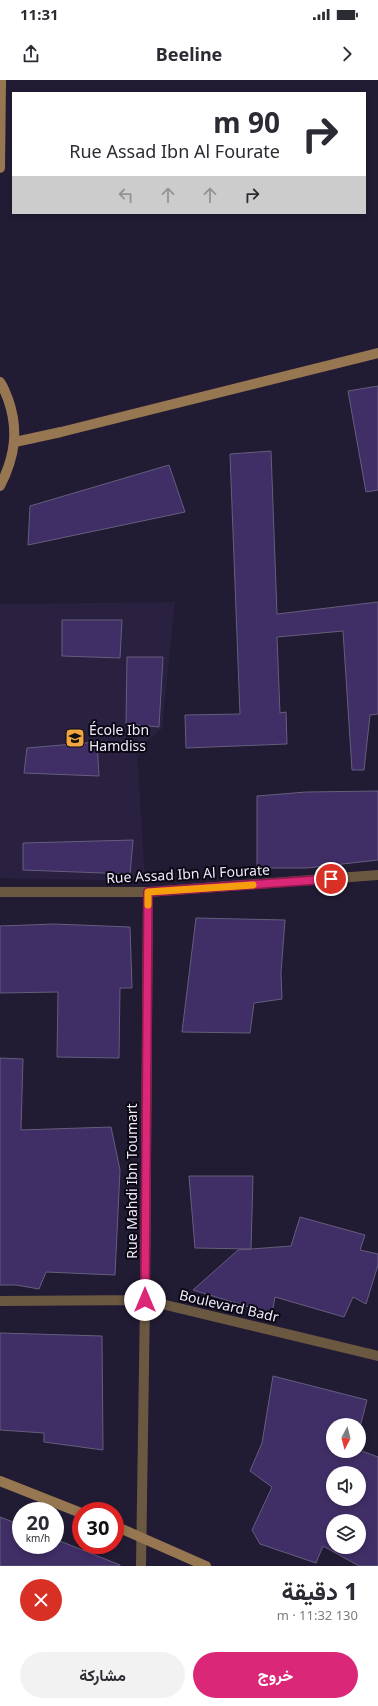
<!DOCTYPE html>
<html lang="ar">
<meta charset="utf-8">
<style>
:root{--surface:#fff;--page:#f2f2f3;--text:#2b2b33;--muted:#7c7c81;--accent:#db2777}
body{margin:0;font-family:"Noto Sans",Vazirmatn,sans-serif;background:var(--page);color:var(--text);direction:rtl;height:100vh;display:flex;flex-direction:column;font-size:15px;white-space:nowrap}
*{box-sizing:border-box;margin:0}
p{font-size:13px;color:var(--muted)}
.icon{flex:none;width:22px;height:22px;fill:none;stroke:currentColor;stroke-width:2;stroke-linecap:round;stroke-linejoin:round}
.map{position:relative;height:1486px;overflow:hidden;direction:ltr}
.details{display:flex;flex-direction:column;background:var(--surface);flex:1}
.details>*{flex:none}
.banner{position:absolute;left:12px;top:12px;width:354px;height:122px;border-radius:0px;box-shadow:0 2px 6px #0003;direction:rtl;background:#fff;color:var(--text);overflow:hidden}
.needle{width:26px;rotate:187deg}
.fabs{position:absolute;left:326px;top:1338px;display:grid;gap:8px}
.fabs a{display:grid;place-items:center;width:40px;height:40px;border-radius:50%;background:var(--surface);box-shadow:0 2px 6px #0003;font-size:20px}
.speed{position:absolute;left:12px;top:1422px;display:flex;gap:8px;font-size:20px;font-weight:700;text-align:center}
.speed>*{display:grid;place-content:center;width:52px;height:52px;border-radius:50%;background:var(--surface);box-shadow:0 2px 6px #0003;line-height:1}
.speed small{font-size:10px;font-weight:400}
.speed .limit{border:6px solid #d22;background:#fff;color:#111}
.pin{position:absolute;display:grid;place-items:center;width:34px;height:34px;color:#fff;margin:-17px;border:2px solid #fff;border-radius:50%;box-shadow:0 1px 4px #0007}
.me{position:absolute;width:44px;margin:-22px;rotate:0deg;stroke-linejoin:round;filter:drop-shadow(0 0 3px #0008)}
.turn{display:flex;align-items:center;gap:14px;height:84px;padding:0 20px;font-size:18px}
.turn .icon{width:52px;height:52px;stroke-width:2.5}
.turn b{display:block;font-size:28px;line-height:34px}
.lanes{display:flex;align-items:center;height:38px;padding:0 20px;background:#0003;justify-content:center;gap:20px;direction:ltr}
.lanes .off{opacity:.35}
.round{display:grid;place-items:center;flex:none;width:42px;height:42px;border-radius:21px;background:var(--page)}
.summary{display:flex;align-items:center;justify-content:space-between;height:68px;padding:0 20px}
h1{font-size:24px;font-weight:700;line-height:30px}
.primary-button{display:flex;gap:8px;margin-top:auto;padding:8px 20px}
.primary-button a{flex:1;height:46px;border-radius:24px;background:var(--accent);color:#fff;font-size:16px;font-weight:700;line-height:46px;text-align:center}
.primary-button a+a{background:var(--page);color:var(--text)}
.status{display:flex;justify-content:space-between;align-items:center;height:28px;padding:0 20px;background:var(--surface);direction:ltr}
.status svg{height:11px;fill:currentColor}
header{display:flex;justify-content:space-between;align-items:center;height:52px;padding:0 20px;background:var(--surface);font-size:18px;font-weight:700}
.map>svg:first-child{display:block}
.built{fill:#2a2040}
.building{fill:#402e66;stroke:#655e7c;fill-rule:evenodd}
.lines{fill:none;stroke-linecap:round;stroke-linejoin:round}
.street{stroke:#6b5841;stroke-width:10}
.secondary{stroke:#967751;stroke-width:10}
.route-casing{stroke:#8e194d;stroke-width:10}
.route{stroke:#db2777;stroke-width:7}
.slow{stroke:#f59e0b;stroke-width:7}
.labels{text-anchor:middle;stroke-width:4;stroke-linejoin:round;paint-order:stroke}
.poi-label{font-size:14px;fill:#eeeafc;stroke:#0b0813;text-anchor:start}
.street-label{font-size:14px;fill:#eeeafc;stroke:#0b0813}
</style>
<div class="status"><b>11:31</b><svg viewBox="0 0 49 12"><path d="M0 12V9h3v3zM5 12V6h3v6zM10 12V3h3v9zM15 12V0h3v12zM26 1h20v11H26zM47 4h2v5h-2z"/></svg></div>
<header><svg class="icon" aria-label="forward" viewBox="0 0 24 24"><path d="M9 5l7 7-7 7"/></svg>Beeline<svg class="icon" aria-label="share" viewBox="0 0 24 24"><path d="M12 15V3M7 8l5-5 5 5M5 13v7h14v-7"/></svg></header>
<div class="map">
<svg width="378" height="1486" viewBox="0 0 378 1486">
<rect width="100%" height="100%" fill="#221b34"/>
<path class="built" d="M 175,522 L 162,649 L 137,668 L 145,801 L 0,798 L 0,524 Z"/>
<path class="building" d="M 378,306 L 378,410 L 366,412 L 348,311 Z
M 271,371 L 277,534 L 378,522 L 378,634 L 370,635 L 364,690 L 352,690 L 343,551 L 277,557 L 280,633 L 286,632 L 287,664 L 186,668 L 185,635 L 240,634 L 230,374 Z
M 169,385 L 185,432 L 28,465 L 30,426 Z
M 62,540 L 122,540 L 120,578 L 62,576 Z
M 127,577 L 163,577 L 159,647 L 126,644 Z
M 97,662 L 99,696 L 24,693 L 27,668 Z
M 378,711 L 378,780 L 307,788 L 257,788 L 257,716 L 306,712 Z
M 133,760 L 130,794 L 23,790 L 23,763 Z
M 196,838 L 285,840 L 281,893 L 282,919 L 254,923 L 250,953 L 182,952 Z
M 54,844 L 130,847 L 132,908 L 120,908 L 119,978 L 57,977 L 58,912 L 0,913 L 0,846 Z
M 0,978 L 23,979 L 21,1050 L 111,1047 L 120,1090 L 115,1195 L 46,1192 L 39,1209 L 16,1205 L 0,1205 Z
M 189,1096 L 253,1096 L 251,1169 L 195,1168 Z
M 300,1137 L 365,1155 L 360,1170 L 378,1174 L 378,1185 L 366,1224 L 353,1217 L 344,1237 L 275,1217 L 272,1234 L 193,1210 L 238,1170 L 291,1166 Z
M 0,1253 L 102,1256 L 103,1370 L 44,1362 L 44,1353 L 0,1350 Z
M 273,1296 L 367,1320 L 359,1351 L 359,1345 L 333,1345 L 333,1371 L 359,1370 L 378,1377 L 378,1486 L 359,1486 L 323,1466 L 316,1483 L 260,1464 L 252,1450 L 272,1407 L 250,1391 L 262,1363 ZM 333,1393 L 359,1393 L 359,1419 L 333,1419 ZM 333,1441 L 359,1441 L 359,1467 L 333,1467 Z
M 0,1437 L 21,1445 L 21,1465 L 55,1465 L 55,1459 L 120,1485 L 120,1486 L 0,1486 Z"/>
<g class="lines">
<path class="street" d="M 0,812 L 148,812 L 378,795
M 0,1221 L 145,1220 L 378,1276
M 141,1486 L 145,1220 L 148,812"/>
<path class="secondary" d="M 0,88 L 1,0
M 0,302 C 4,307 5,313 8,319 C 19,350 15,377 0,406
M 15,362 L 61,352 L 378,273
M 0,1401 L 81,1433
M 115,1446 L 206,1486"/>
</g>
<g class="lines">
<defs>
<path id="route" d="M 145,1220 L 148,812 L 331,799"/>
</defs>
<use href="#route" class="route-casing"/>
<use href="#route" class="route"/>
<path class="slow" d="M 148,825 L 148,812 L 253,805"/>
</g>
<defs>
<symbol id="school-square" viewBox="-11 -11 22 22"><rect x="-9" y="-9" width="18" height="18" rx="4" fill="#f1a63f" stroke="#0b0813"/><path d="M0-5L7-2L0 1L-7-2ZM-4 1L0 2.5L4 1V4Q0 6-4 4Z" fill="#111"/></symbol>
</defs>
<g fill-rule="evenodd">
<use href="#school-square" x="64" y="647" width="22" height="22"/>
</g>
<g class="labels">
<g class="poi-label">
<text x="89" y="655">École Ibn<tspan x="89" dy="16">Hamdiss</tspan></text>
</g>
<g class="street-label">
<text transform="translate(188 794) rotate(-3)" y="5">Rue Assad Ibn Al Fourate</text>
<text transform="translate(132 1101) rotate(-90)" y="5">Rue Mahdi Ibn Toumart</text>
<text transform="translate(229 1226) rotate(13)" y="5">Boulevard Badr</text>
</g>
</g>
</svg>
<div class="fabs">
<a><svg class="needle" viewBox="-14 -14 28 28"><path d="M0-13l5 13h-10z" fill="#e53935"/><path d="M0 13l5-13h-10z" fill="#7c7c81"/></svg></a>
<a><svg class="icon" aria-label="sound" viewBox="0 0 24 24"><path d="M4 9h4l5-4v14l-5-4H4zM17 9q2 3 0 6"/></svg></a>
<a><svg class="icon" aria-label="layers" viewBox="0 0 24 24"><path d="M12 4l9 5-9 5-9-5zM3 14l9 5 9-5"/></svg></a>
</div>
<div class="speed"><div>20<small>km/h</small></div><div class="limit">30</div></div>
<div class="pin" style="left:331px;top:799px;background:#d93025"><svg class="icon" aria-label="arrive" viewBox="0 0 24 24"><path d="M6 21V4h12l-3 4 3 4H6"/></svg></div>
<svg class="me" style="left:145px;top:1220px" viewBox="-20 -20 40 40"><circle r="19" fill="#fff"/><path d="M0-13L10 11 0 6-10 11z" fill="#db2777"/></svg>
<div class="banner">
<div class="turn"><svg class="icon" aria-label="right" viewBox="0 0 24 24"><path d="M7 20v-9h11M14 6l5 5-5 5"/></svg><div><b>90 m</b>Rue Assad Ibn Al Fourate</div></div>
<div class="lanes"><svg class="icon off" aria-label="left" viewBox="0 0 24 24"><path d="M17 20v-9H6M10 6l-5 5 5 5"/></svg><svg class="icon off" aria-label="ahead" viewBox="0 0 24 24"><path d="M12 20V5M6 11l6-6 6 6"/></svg><svg class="icon off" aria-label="ahead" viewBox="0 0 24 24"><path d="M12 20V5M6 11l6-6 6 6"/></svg><svg class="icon" aria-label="right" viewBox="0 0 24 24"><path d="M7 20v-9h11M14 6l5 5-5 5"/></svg></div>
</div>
</div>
<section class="details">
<div class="summary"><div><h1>1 دقيقة</h1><p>130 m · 11:32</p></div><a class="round" style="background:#d93025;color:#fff"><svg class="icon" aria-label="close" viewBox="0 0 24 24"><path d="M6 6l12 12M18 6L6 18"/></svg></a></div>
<div class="primary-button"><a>خروج</a><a>مشاركة</a></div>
</section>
